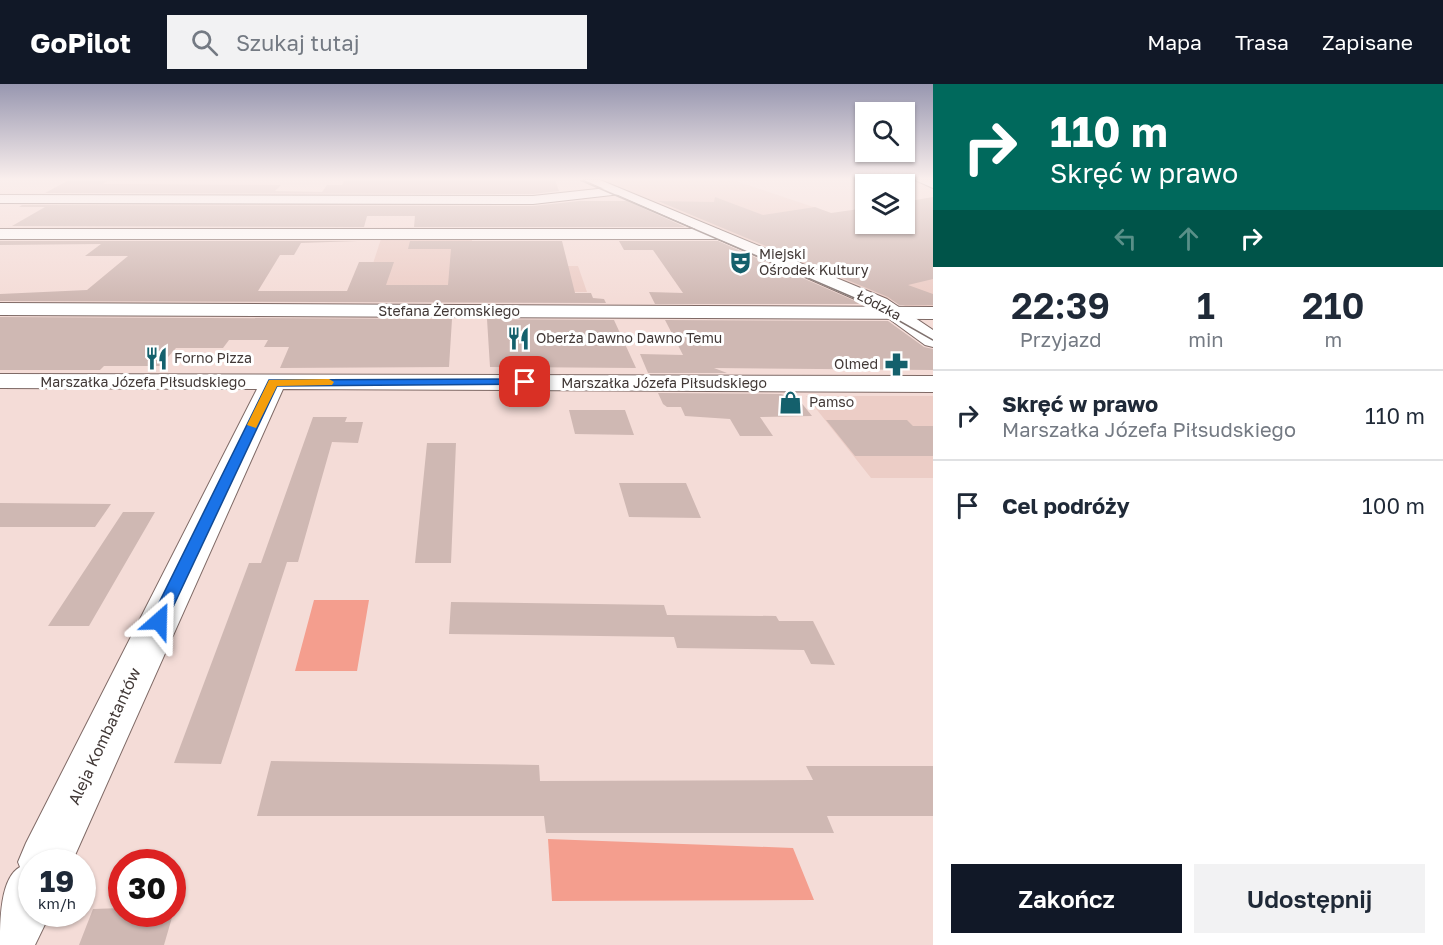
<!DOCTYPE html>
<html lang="pl">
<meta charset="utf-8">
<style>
:root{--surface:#fff;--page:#f2f2f3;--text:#1f2937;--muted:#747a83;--line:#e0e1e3;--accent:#111827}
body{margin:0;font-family:"Golos Text",sans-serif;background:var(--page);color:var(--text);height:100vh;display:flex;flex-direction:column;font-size:22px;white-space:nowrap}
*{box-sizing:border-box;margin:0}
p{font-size:20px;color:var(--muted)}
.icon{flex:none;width:33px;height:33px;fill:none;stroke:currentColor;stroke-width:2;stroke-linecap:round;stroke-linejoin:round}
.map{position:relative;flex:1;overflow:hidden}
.drawer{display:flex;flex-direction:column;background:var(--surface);width:510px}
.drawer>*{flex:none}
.hud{background:#00695c;color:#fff;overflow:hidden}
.controls{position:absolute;left:855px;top:18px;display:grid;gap:12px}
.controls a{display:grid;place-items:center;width:60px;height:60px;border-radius:0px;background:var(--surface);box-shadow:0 2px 4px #0004;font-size:30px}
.speed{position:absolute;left:18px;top:765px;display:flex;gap:12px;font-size:30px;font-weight:700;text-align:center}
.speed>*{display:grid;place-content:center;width:78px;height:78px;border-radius:50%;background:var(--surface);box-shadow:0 2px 4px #0004;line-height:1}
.speed small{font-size:15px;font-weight:400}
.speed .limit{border:9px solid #d22;background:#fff;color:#111}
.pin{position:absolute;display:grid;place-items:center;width:51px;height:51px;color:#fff;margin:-26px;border-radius:12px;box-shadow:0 3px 9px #0006}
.me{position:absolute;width:66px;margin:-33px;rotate:25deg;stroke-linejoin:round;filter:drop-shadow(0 0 4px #0008)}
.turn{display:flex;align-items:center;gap:21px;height:126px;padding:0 18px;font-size:27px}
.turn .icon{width:78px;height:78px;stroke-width:2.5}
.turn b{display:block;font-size:42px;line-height:51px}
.lanes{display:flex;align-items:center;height:57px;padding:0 18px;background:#0003;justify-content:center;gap:30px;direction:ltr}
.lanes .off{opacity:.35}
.eta{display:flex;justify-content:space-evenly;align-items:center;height:102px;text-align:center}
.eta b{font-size:36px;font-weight:600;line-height:42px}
.button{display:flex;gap:12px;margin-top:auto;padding:12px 18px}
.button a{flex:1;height:69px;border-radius:0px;background:var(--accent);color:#fff;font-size:24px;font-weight:600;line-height:69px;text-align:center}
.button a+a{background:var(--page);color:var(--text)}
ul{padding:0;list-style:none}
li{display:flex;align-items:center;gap:18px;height:90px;padding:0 18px;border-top:2px solid var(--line)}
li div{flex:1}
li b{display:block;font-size:22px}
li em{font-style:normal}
header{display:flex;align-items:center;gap:36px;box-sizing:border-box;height:84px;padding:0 30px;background:var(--accent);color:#fff}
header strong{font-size:28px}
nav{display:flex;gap:33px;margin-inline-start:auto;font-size:21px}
.search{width:420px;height:54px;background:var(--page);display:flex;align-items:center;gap:15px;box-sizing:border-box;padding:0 21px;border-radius:0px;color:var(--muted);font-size:22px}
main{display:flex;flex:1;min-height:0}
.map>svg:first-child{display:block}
.built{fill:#eccdc6}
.green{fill:#f49e8e}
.building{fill:#cfb8b3}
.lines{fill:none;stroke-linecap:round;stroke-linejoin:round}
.minor-casing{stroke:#7f6a66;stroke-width:2}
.major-casing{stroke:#7f6a66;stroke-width:2}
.minor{fill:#fff;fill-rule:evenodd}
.major{fill:#fff;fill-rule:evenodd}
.tram{stroke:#7f716e;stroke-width:1.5}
.route{fill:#1a73e8;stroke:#114b97;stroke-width:1.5}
.slow{fill:#f59e0b}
.labels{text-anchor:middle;stroke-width:6;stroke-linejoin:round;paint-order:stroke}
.far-poi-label{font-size:14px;fill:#413836;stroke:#fff;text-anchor:start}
.far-street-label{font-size:14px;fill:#413836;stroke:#fff}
.street-label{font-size:16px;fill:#413836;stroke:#fff}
</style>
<header>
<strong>GoPilot</strong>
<div class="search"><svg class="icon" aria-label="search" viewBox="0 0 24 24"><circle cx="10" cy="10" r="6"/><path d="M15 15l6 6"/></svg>Szukaj tutaj</div>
<nav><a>Mapa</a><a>Trasa</a><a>Zapisane</a></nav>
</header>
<main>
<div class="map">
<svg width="933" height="861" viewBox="0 0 933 861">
<rect width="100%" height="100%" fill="#f4dcd7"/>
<path class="built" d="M 599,96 L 733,96 L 855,137 L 933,154 L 933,226 L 915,226 Z
M 381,155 L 472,155 L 472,182 L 578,182 L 587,208 L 364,207 Z
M 806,312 L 933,312 L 933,394 L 871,394 Z"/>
<path class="green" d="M 314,516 L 369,516 L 357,587 L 295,587 Z
M 548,755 L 793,764 L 814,816 L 552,817 Z"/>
<path class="building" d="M 69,96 L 109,96 L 103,100 L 281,101 L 275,107 L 322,108 L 327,101 L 342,101 L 345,96 L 555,96 L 559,107 L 533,110 L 45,109 Z
M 715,113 L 763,131 L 815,123 L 831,129 L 866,124 L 866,140 L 904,140 L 904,118 L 933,113 L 933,195 L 908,201 L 933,210 L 933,221 L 899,221 L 888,213 L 658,117 L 714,118 Z
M 579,117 L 627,117 L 685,143 L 414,143 L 415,132 L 367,132 L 364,143 L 12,142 L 45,123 L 19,123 L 22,121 L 533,122 Z
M 0,157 L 358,157 L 301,159 L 294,171 L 280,171 L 258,207 L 347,207 L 359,178 L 394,178 L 386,201 L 448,201 L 451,165 L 408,165 L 410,157 L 562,157 L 575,209 L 591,209 L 593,214 L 604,215 L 606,219 L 0,217 L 0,210 L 87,206 L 128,172 L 85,172 L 101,160 L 0,161 Z
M 619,157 L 718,157 L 862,220 L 655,220 L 649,208 L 683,209 L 653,166 L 624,166 Z
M 0,233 L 452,235 L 449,283 L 280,284 L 289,263 L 264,263 L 268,256 L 229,256 L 223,264 L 176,264 L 160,282 L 104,282 L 100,286 L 0,286 Z
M 487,235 L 614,236 L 636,284 L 490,283 Z
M 665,236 L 888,237 L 924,263 L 933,265 L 933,286 L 714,284 L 727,289 L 648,289 L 640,270 L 683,271 Z
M 658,309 L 781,310 L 800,317 L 812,332 L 760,333 L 773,352 L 740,352 L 730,335 L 685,332 L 681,323 L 667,323 L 663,320 Z
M 569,326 L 625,326 L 634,351 L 575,350 Z
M 313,333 L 347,333 L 345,338 L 363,338 L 358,359 L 332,358 L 298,478 L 287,478 L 221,680 L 174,679 L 249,479 L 261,479 Z
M 826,336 L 907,336 L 913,342 L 933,342 L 933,372 L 855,372 Z
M 427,359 L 456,359 L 451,479 L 415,479 Z
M 619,399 L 686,399 L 701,434 L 629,433 Z
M 0,419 L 111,420 L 95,443 L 0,443 Z
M 123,428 L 155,428 L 89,542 L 48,542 Z
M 451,518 L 664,521 L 667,531 L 776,532 L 779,537 L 813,537 L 835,581 L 811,580 L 804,566 L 677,564 L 674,553 L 449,550 Z
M 271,677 L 539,681 L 540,697 L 813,696 L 806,682 L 933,682 L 933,732 L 827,732 L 834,749 L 546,749 L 544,732 L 257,732 Z
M 122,824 L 122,830 L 173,830 L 164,861 L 79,861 L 93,825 Z"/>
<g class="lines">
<defs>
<path id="minor" d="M 915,96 L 933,96 L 933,104 Z
M 616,103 L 623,107 L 621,110 L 533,120 L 0,119 L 0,111 L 533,112 Z
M 0,145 L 718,145 L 726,150 L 718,155 L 0,155 Z
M 0,219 L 933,223 L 933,235 L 0,231 Z
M 0,290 L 933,292 L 933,308 L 283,305 L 72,778 L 32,778 L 32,830 L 50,830 L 35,861 L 0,861 C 0,837 0,794 20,783 L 18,778 L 26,759 L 257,305 L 0,304 Z"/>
<path id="major" d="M 584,96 L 600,96 L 887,215 L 933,246 L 933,263 L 925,261 L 873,223 Z"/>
</defs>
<use href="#minor" class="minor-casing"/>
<use href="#major" class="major-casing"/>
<use href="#minor" class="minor"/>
<use href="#major" class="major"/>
<path class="tram" d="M 580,96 L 873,222 L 933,256"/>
</g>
<linearGradient id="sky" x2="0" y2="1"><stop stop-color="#9897b0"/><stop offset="0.44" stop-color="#faefed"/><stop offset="1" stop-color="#faefed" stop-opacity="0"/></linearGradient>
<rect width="933" height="216" fill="url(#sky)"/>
<path class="route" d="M 525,295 L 530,298 L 529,300 L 277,302 L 164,542 L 153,542 L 150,537 L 269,296 Z"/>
<path class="slow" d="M 329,295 L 334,298 L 332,301 L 277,302 L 256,344 L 247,341 L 269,296 Z"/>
<defs>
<symbol id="theatre-bare" viewBox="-9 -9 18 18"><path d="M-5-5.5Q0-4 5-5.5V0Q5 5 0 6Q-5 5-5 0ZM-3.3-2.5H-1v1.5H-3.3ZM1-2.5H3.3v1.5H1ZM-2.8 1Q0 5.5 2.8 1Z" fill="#14606c" stroke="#fff" stroke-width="2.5" paint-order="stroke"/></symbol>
<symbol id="restaurant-bare" viewBox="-9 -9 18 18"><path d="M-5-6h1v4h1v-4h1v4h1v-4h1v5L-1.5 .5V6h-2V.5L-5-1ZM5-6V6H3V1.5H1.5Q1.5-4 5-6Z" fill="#14606c" stroke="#fff" stroke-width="2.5" paint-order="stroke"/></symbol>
<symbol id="pharmacy-bare" viewBox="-9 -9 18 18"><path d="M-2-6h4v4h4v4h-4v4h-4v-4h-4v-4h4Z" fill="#14606c" stroke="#fff" stroke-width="2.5" paint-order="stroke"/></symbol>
<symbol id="shop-bare" viewBox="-9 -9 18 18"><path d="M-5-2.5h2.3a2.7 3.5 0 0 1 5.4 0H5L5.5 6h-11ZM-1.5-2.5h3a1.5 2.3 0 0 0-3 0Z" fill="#14606c" stroke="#fff" stroke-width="2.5" paint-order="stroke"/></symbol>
</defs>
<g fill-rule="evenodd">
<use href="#theatre-bare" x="724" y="162" width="33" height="33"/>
<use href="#restaurant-bare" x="502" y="238" width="33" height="33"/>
<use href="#restaurant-bare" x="140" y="258" width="33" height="33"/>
<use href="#pharmacy-bare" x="880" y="264" width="33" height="33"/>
<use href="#shop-bare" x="774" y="302" width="33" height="33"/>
</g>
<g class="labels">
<g class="far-poi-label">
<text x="759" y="175">Miejski<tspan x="759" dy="16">Ośrodek Kultury</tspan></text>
<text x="536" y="259">Oberża Dawno Dawno Temu</text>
<text x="174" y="279">Forno Pizza</text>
<text x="878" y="285" text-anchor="end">Olmed</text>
<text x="809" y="323">Pamso</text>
</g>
<g class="far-street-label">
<text transform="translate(879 221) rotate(28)" y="5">Łódzka</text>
<text x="449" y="232">Stefana Żeromskiego</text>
<text x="143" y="303">Marszałka Józefa Piłsudskiego</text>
<text x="664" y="304">Marszałka Józefa Piłsudskiego</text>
</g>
<g class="street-label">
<text transform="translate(104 652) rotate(-65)" y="6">Aleja Kombatantów</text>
</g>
</g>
</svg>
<div class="controls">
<a><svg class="icon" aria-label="search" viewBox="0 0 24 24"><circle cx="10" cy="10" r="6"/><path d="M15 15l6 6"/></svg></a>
<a><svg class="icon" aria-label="layers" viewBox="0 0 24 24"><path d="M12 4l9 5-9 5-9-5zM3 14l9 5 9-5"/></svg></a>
</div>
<div class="speed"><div>19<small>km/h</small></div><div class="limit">30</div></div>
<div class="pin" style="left:525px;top:298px;background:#d93025"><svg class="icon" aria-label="arrive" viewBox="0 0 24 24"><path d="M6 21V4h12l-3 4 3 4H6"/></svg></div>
<svg class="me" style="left:159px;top:537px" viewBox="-20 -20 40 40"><path d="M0-17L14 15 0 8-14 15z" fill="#1a73e8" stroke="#fff" stroke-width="4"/></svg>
</div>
<section class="drawer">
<div class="hud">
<div class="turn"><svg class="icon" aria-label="right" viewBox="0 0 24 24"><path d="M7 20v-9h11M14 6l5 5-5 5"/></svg><div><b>110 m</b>Skręć w prawo</div></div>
<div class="lanes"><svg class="icon off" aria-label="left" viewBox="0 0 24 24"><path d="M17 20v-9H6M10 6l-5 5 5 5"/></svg><svg class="icon off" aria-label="ahead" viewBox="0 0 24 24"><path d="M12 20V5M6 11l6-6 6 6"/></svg><svg class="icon" aria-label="right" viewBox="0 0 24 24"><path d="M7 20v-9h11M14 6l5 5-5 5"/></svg></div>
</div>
<div class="eta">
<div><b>22:39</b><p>Przyjazd</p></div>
<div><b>1</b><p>min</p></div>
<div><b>210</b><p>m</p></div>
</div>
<ul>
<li><svg class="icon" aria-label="right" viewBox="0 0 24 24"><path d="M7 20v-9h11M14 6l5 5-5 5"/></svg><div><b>Skręć w prawo</b><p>Marszałka Józefa Piłsudskiego</p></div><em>110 m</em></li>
<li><svg class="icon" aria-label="arrive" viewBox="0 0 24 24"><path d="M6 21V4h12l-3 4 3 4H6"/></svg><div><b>Cel podróży</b></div><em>100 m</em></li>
</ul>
<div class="button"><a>Zakończ</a><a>Udostępnij</a></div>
</section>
</main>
